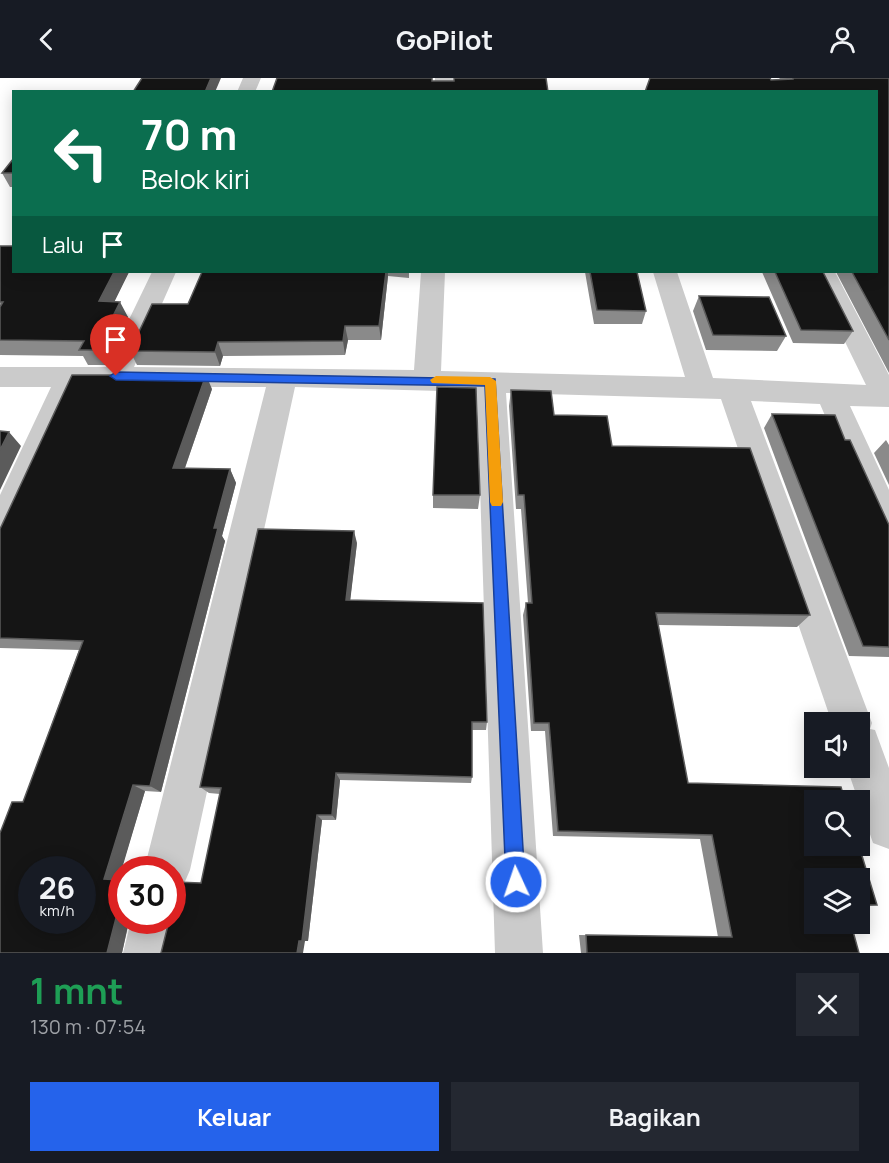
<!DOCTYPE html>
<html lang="id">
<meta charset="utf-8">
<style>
:root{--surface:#171b24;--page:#242831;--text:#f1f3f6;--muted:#9ea1a6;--accent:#2563eb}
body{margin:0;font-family:Manrope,sans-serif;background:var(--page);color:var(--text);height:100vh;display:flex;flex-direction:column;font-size:22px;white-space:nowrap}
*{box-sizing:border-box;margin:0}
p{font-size:20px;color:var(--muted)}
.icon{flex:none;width:33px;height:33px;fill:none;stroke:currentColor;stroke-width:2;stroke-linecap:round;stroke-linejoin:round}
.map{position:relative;height:875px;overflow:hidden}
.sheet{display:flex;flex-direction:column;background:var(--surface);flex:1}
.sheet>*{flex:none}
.top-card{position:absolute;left:12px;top:12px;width:866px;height:183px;border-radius:0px;box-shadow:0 3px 15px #0003;background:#0b6e4f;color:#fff;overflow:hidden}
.tools{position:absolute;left:804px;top:634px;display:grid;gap:12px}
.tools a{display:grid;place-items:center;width:66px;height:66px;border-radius:0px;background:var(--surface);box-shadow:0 3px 15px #0003;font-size:30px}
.speed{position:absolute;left:18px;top:778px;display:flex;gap:12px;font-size:30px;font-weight:700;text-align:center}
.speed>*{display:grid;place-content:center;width:78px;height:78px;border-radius:50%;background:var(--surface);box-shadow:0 3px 15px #0003;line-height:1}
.speed small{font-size:15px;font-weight:400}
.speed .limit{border:9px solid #d22;background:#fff;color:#111}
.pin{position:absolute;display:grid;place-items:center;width:51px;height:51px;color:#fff;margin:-62px -26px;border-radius:50% 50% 50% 0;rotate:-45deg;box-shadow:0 0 6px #0007}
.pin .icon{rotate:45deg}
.me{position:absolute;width:66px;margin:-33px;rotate:357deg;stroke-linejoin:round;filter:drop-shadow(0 0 4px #0008)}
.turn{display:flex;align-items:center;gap:21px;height:126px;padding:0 30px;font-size:27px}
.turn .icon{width:78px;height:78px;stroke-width:2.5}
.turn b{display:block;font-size:42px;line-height:51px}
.then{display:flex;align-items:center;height:57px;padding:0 30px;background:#0003;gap:12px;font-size:22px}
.round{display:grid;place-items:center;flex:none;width:63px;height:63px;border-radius:0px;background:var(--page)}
.headline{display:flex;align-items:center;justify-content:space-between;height:102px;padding:0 30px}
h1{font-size:36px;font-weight:700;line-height:45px;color:#1e9e55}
.button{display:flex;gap:12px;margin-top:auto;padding:12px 30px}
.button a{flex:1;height:69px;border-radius:0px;background:var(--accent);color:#fff;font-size:24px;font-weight:700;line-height:69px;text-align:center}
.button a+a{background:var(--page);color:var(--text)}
header{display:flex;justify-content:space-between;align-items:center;height:78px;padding:0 30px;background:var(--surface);font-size:27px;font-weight:700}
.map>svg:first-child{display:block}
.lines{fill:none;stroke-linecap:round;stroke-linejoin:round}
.street{fill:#cbcbcb;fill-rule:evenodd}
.wall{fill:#8a8a8a}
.shaded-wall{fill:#5b5b5b}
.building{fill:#151515;stroke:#5b5b5b;stroke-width:1.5;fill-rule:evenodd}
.route{fill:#2563eb;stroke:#184099;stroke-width:1.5}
.slow{fill:#f59e0b}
</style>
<header><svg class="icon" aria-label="back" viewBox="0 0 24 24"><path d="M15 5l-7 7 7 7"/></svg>GoPilot<svg class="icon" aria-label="person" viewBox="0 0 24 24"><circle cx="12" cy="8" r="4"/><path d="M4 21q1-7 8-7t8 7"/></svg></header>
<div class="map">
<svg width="889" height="875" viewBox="0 0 889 875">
<rect width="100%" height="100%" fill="#fff"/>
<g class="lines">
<path class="street" d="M 243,0 L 261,0 L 255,14 L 237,14 Z
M 435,0 L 453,0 L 452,14 L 434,14 Z
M 152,194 L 176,194 L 134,289 L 414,292 L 421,194 L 445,194 L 441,293 L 685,299 L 653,194 L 677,194 L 713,300 L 866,307 L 811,194 L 835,194 L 889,297 L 889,329 L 850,328 L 889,412 L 889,462 L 877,458 L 820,326 L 751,323 L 872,645 L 870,651 L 875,652 L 889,690 L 889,771 L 873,765 L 847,690 L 860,690 L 860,645 L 832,645 L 721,321 L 506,315 L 543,875 L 495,875 L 477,314 L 295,309 L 190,792 L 183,808 L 172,812 L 172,792 L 144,792 L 266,309 L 80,309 L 12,462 L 0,466 L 0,417 L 51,309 L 0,309 L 0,289 L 106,289 Z
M 172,828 L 179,843 L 171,875 L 123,875 L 131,843 L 172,843 Z"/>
</g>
<path class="wall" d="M 779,0 L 889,0 L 889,295 L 836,194 L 876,194 L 771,2 L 781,2 Z
M 14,80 L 14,109 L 10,109 L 2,95 Z
M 0,168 L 129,194 L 114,223 L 128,239 L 105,287 L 88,287 L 83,278 L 0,277 Z
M 202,194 L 409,194 L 409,200 L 388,198 L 381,262 L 348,262 L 345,277 L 223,278 L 220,288 L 137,287 L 130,273 L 188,226 Z
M 585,194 L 637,194 L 646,233 L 642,246 L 594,246 Z
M 762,194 L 823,194 L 853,253 L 844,266 L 793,265 Z
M 699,218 L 786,258 L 777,273 L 706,272 L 693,233 Z
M 212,311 L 185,390 L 230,391 L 236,405 L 222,458 L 225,463 L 161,714 L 145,713 L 118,802 L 122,802 L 122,843 L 129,843 L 122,875 L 23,724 L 79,572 L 0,570 L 0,451 Z
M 511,312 L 551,313 L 554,337 L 607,338 L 612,368 L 750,370 L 810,537 L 797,549 L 658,547 L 688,705 L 841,709 L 845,723 L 814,723 L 814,768 L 859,768 L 877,827 L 860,829 L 860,801 L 814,801 L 814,846 L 851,846 L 859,875 L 581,875 L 579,857 L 718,859 L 700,761 L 553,758 L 545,653 L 531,653 L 523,537 L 526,525 L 528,525 L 521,431 L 516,431 L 509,328 Z
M 772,336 L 845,362 L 889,447 L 889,579 L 849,578 L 764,350 Z
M 886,362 L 889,367 L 889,407 L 874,375 Z
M 433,417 L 480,417 L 478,431 L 433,430 Z
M 357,465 L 350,522 L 487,644 L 486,652 L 472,652 L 472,699 L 471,705 L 340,702 L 336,742 L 322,742 L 308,863 L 305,863 L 201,805 L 220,716 L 209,715 L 200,709 Z"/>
<path class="shaded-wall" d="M 211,0 L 221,0 L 215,14 L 205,14 Z
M 114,194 L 129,194 L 107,239 L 99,223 Z
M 386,194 L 388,194 L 388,198 L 381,262 L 379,248 Z
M 120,224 L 128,239 L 105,287 L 96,272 Z
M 345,248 L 348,262 L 345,277 L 343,263 Z
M 218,264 L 223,278 L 220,288 L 215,274 Z
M 206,297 L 212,311 L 180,404 L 173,390 Z
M 9,354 L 21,368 L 0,412 L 0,372 Z
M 230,391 L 236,405 L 222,458 L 225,463 L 161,714 L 150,708 L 214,450 Z
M 354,453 L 357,465 L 349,533 L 346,522 Z
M 336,695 L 340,702 L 336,742 L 332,737 Z
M 133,707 L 145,713 L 118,804 L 104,801 Z
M 317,737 L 322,742 L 308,863 L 305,863 L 303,875 L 297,875 Z
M 116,840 L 122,841 L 122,843 L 129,843 L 122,875 L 107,875 Z"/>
<path class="building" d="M 142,0 L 211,0 L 205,14 L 133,14 Z
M 277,0 L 432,0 L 432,3 L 454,3 L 454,0 L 546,0 L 548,14 L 272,14 Z
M 650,0 L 770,0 L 771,2 L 793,1 L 793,0 L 889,0 L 889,262 L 852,194 L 876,194 L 876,14 L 645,14 Z
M 14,80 L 14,95 L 2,95 Z
M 0,168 L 14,168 L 14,194 L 114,194 L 99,223 L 120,224 L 96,272 L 79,272 L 84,263 L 0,262 L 0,229 L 3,224 L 0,224 Z
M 202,194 L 386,194 L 379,248 L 345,248 L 343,263 L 218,264 L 215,274 L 130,273 L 152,226 L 188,226 Z
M 590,194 L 637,194 L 646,233 L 597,232 Z
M 775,194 L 823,194 L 853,253 L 801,252 Z
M 699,218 L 769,219 L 786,258 L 713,257 Z
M 72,297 L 206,297 L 173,390 L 230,391 L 214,450 L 218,450 L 150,708 L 133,707 L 104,801 L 122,802 L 122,840 L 116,840 L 107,875 L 0,875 L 0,755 L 12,724 L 23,724 L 83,563 L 0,560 L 0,451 ZM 32,792 L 82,792 L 82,843 L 32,843 Z
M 437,309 L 476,310 L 480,417 L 433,417 Z
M 511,312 L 551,313 L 554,337 L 607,338 L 612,368 L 750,370 L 810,537 L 656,535 L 688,705 L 841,709 L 845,723 L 814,723 L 814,768 L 859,768 L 877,827 L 860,827 L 860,801 L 814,801 L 814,846 L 851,846 L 859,875 L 587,875 L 586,857 L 732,859 L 712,757 L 558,753 L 549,645 L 534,645 L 526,525 L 532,525 L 524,417 L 518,417 Z
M 772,336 L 835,337 L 845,362 L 850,362 L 889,447 L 889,569 L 863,568 Z
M 0,353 L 9,354 L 0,372 Z
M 258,451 L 354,453 L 346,522 L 483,525 L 487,644 L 472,644 L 472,699 L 336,695 L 332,737 L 317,737 L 302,863 L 299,863 L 297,875 L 161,875 L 169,843 L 172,843 L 172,808 L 175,804 L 201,805 L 221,710 L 200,709 Z"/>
<path class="route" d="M 116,294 L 495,301 L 525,804 L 522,810 L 516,813 L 509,810 L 506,804 L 485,308 L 116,302 L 110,298 Z"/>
<path class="slow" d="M 436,298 L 490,299 L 496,303 L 503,424 L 501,428 L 492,428 L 490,424 L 485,307 L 432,305 L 430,302 Z"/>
</svg>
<div class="tools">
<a><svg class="icon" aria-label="sound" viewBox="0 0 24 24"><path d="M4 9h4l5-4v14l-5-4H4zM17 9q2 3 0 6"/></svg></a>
<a><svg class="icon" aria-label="search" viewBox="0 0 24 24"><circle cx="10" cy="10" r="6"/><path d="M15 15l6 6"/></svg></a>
<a><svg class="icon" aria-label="layers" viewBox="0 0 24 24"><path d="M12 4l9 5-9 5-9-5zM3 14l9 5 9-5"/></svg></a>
</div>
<div class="speed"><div>26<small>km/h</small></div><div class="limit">30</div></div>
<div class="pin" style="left:116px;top:298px;background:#d93025"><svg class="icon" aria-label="arrive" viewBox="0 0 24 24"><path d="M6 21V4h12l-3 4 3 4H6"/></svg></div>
<svg class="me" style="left:516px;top:804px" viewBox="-20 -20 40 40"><circle r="17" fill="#2563eb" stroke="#fff" stroke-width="3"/><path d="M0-11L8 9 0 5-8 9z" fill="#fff"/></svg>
<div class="top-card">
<div class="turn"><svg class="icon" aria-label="left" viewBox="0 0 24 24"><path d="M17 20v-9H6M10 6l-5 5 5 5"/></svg><div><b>70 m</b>Belok kiri</div></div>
<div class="then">Lalu<svg class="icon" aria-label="arrive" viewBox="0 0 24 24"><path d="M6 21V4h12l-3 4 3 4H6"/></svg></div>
</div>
</div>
<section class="sheet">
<div class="headline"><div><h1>1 mnt</h1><p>130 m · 07:54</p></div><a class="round"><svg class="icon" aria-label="close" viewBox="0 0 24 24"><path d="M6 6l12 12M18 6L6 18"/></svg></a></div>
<div class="button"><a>Keluar</a><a>Bagikan</a></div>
</section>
